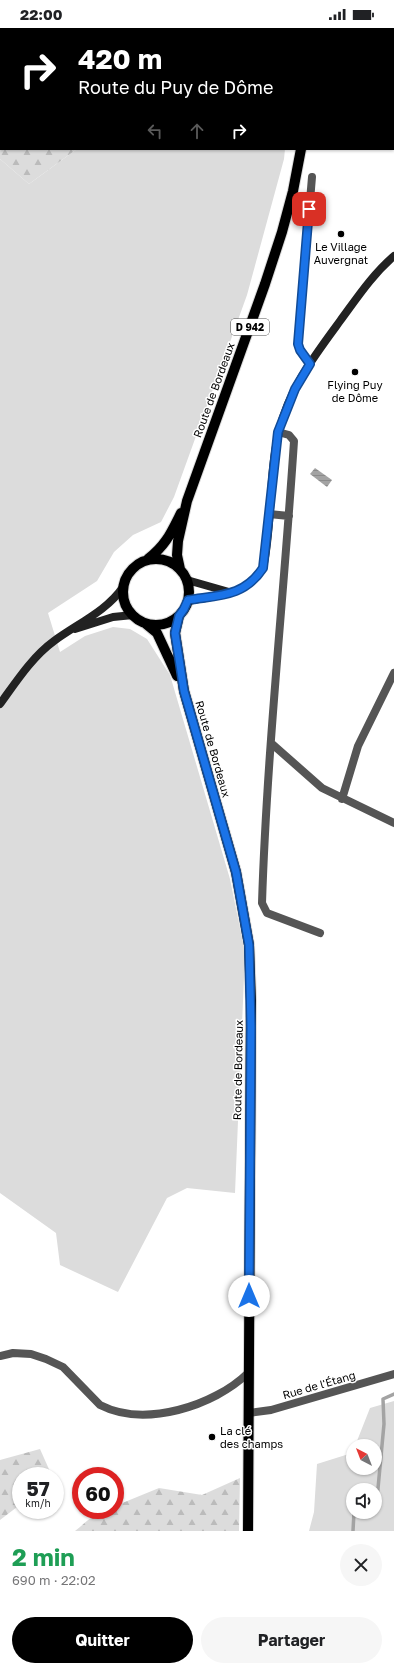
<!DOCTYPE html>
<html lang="fr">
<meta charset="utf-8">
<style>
:root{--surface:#fff;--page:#f6f6f6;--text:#202124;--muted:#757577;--accent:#000}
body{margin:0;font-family:"Golos Text",sans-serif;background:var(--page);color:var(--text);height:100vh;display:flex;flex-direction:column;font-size:15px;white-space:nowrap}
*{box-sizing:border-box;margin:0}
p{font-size:13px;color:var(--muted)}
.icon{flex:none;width:22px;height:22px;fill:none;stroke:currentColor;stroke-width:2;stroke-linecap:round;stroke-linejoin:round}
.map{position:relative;height:1503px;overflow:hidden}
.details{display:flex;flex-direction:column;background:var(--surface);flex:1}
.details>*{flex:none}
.banner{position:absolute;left:0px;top:0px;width:394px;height:122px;box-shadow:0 1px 3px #0004;background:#000;color:#fff;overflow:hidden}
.needle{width:26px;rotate:318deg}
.tools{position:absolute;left:346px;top:1411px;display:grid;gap:8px}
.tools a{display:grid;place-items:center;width:36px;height:36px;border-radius:50%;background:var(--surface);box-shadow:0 1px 3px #0004;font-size:20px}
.speed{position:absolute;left:12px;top:1439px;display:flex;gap:8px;font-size:20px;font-weight:700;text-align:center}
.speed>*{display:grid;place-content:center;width:52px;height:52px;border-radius:50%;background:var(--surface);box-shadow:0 1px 3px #0004;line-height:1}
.speed small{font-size:10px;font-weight:400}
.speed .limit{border:6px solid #d22;background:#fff;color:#111}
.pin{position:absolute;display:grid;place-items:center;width:34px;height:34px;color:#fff;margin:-17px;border-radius:8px;box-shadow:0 2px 6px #0006}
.me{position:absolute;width:44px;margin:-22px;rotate:0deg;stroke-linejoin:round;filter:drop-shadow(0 0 3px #0008)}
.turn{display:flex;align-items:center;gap:14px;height:84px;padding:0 12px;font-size:18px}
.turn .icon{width:52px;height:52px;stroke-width:2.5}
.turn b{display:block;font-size:28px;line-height:34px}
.lanes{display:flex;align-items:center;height:38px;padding:0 12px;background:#0003;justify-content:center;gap:20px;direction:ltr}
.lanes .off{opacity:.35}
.round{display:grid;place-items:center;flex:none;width:42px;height:42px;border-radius:21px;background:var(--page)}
.head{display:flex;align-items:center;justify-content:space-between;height:68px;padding:0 12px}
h1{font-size:24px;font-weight:700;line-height:30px;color:#1e9e55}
.primary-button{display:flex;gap:8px;margin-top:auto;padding:8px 12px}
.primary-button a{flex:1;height:46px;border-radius:24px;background:var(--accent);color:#fff;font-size:16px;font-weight:700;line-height:46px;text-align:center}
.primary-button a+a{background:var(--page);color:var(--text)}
.status{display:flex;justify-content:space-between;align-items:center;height:28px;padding:0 20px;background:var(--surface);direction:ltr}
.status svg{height:11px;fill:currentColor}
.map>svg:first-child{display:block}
.green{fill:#dcdcdc;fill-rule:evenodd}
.forest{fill:url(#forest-firs)}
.water{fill:url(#water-rules)}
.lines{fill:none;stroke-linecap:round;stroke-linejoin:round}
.stream{stroke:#a3a3a3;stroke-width:3.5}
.primary-casing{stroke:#dbdbdb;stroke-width:12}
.street{stroke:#555;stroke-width:8}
.secondary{stroke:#222;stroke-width:8}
.primary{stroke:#000;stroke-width:10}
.route-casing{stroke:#114b97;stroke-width:10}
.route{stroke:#1a73e8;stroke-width:7}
.poi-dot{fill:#000;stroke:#fff;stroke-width:1.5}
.labels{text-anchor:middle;stroke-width:3;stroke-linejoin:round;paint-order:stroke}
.shield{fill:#fff;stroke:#4c4c4c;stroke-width:1}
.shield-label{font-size:10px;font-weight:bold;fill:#000}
.poi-label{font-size:11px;fill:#000;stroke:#fff}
.street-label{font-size:11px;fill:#000;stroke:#fff}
</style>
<div class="status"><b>22:00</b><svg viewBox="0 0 49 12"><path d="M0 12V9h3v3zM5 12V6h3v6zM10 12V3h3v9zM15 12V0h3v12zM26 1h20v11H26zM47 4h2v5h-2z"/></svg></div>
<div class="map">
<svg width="394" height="1503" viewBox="0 0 394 1503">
<defs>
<pattern id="forest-firs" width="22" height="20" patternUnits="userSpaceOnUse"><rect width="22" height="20" fill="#dcdcdc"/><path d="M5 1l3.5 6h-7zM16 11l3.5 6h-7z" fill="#bbb"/></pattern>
<pattern id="water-rules" width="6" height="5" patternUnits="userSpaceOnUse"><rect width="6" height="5" fill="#a3a3a3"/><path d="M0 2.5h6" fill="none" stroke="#8b8b8b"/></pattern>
</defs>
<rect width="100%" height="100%" fill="#fff"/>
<path class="green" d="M 217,0 L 295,0 L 216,1 Z
M 77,121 L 285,121 L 284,131 L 247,267 L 174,469 L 161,494 L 133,507 L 114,524 L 97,553 L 48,585 L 60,624 L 85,608 L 113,599 L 130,601 L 147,611 L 170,647 L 230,851 L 245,925 L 235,1165 L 187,1160 L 167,1170 L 118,1264 L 60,1237 L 56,1205 L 0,1165 L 0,131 L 29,156 Z
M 394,1373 L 394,1503 L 309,1503 L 314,1484 L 317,1436 L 352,1425 L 353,1423 L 353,1440 L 375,1440 L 375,1418 L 355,1418 L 370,1380 ZM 353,1462 L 375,1462 L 375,1484 L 353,1484 Z"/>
<path class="forest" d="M 0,0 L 217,0 L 1,1 L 1,121 L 77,121 L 29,156 L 0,131 Z
M 40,1421 L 52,1448 L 21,1448 L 21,1476 L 0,1492 L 0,1432 Z
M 240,1450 L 239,1503 L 75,1503 C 89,1492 96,1482 115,1482 L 115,1478 L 159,1460 L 202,1467 Z"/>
<path class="water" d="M 315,440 L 332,452 L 327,459 L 310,446 Z"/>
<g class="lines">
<path class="stream" d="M 375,1471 L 377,1471 L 384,1396 L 383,1371 L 394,1366
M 353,1503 L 354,1484"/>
<defs>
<path id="primary" d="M 311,1 L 312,0
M 148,531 C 166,517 171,505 181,485
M123 564a33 33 0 1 1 66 0a33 33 0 1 1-66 0Z
M 180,541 L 177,527 L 178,513 L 187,473 L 265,256 L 282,204 L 293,163 L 301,121
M 179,588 L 175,605 L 184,663 L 236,844 L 249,917 L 251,973 L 248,1503
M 146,596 L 157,605 L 177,648"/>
</defs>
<use href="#primary" class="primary-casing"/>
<path class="street" d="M 310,336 L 300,323 L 298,316 L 312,149
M 278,404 L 289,407 L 294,413 C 284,567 267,721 262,875 L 267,885 L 320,905
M 269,486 L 289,488
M 271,715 L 322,760 L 394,795
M 342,771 L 358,718 L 394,645
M 0,1328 L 13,1325 L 31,1326 L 46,1331 L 63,1339 L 100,1377 C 145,1400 214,1378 248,1345
M 249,1385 L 271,1382 L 394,1346"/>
<path class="secondary" d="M 187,552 L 229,564
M 188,573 C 218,567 244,569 263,540 C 273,495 268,448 279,404 C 288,362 315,327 340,293 C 357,270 372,247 394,228
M 75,601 L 113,589 L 133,587
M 0,676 C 16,654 32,629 54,613 C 77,596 107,583 123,559"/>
<use href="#primary" class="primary"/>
</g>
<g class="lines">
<defs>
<path id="route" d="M 249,1268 L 251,999 L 249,917 L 236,844 L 184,663 L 175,605 L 179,588 L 184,581 L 188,572 C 219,567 244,569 263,540 L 278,404 L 295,361 L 310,336 L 300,322 L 298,316 L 309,181"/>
</defs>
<use href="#route" class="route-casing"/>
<use href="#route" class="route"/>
</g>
<g class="poi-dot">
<circle cx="341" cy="206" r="4"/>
<circle cx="355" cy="344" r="4"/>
<circle cx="212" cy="1409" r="4"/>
</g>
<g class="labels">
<rect class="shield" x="231" y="291" width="38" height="16" rx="3"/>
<g class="shield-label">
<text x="250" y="303">D 942</text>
</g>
<g class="poi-label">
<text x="341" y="223">Le Village<tspan x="341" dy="13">Auvergnat</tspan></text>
<text x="355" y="361">Flying Puy<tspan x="355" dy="13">de Dôme</tspan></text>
<text x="220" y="1407" text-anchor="start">La clé<tspan x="220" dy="13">des champs</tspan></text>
</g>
<g class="street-label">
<text transform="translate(214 362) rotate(-70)" y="4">Route de Bordeaux</text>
<text transform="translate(213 721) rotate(74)" y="4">Route de Bordeaux</text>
<text transform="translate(238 1042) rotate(-89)" y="4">Route de Bordeaux</text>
<text transform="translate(319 1357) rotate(-16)" y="4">Rue de l'Étang</text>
</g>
</g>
</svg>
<div class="tools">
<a><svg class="needle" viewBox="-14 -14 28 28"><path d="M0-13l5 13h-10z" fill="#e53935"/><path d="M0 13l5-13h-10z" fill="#757577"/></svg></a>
<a><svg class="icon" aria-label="sound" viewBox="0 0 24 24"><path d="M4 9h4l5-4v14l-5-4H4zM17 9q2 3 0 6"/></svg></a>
</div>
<div class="speed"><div>57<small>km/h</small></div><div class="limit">60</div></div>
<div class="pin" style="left:309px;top:181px;background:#d93025"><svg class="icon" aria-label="arrive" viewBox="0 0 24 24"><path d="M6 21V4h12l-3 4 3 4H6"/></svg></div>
<svg class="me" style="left:249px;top:1268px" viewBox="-20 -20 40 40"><circle r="19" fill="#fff"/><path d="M0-13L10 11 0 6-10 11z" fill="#1a73e8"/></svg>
<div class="banner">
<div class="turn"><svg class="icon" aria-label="right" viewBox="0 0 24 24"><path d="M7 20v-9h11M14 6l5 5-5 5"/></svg><div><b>420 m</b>Route du Puy de Dôme</div></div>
<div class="lanes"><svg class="icon off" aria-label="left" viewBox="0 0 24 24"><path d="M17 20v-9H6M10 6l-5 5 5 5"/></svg><svg class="icon off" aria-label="ahead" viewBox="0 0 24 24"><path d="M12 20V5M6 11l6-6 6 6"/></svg><svg class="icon" aria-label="right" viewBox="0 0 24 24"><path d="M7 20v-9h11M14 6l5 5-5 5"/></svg></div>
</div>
</div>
<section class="details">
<div class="head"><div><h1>2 min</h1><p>690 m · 22:02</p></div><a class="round"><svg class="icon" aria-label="close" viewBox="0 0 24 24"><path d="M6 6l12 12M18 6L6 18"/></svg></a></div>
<div class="primary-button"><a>Quitter</a><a>Partager</a></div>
</section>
